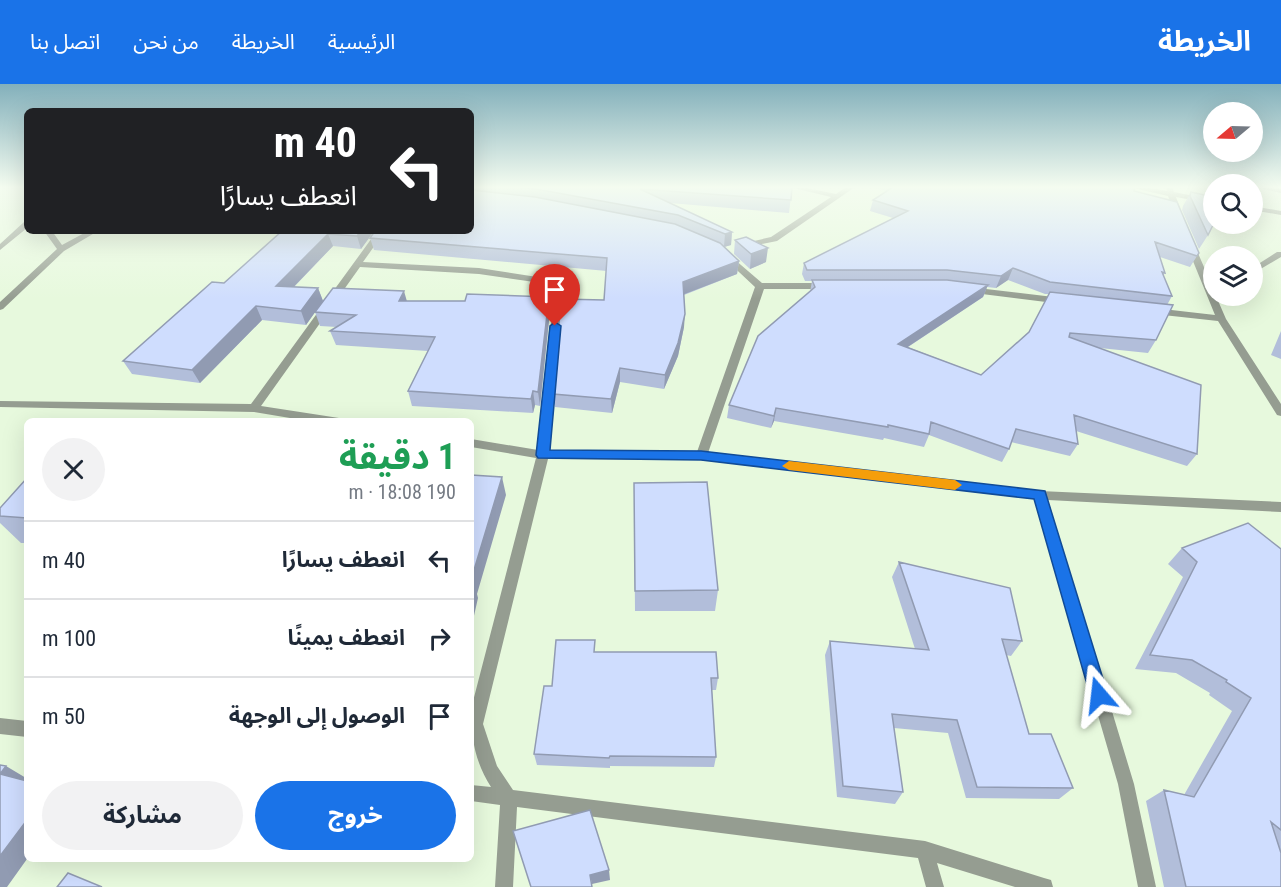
<!DOCTYPE html>
<html lang="ar">
<meta charset="utf-8">
<style>
:root{--surface:#fff;--page:#f2f2f3;--text:#1f2937;--muted:#747a83;--line:#e0e1e3;--accent:#1a73e8}
body{margin:0;font-family:"Roboto Condensed","Noto Sans Arabic",sans-serif;background:var(--page);color:var(--text);direction:rtl;height:100vh;display:flex;flex-direction:column;font-size:22px;white-space:nowrap}
*{box-sizing:border-box;margin:0}
p{font-size:20px;color:var(--muted)}
.icon{flex:none;width:33px;height:33px;fill:none;stroke:currentColor;stroke-width:2;stroke-linecap:round;stroke-linejoin:round}
.map{position:relative;flex:1;overflow:hidden;direction:ltr}
.panel{position:absolute;left:24px;top:334px;width:450px;height:444px;display:flex;flex-direction:column;background:var(--surface);border-radius:9px;box-shadow:0 6px 24px #0002;direction:rtl}
.panel>*{flex:none}
.top-card{position:absolute;left:24px;top:24px;width:450px;height:126px;border-radius:9px;box-shadow:0 6px 24px #0002;direction:rtl;background:#202124;color:#fff;overflow:hidden}
.needle{width:39px;rotate:251deg}
.tools{position:absolute;left:1203px;top:18px;display:grid;gap:12px}
.tools a{display:grid;place-items:center;width:60px;height:60px;border-radius:50%;background:var(--surface);box-shadow:0 6px 24px #0002;font-size:30px}
.pin{position:absolute;display:grid;place-items:center;width:51px;height:51px;color:#fff;margin:-62px -26px;border-radius:50% 50% 50% 0;rotate:-45deg;box-shadow:0 0 6px #0007}
.pin .icon{rotate:45deg}
.me{position:absolute;width:66px;margin:-33px;rotate:343deg;stroke-linejoin:round;filter:drop-shadow(0 0 4px #0008)}
.turn{display:flex;align-items:center;gap:21px;height:126px;padding:0 18px;font-size:27px}
.turn .icon{width:78px;height:78px;stroke-width:2.5}
.turn b{display:block;font-size:42px;line-height:51px}
.round{display:grid;place-items:center;flex:none;width:63px;height:63px;border-radius:32px;background:var(--page)}
.summary{display:flex;align-items:center;justify-content:space-between;height:102px;padding:0 18px}
h1{font-size:36px;font-weight:700;line-height:45px;color:#1e9e55}
.button{display:flex;gap:12px;margin-top:auto;padding:12px 18px}
.button a{flex:1;height:69px;border-radius:36px;background:var(--accent);color:#fff;font-size:24px;font-weight:700;line-height:69px;text-align:center}
.button a+a{background:var(--page);color:var(--text)}
ul{padding:0;list-style:none}
li{display:flex;align-items:center;gap:18px;height:78px;padding:0 18px;border-top:2px solid var(--line)}
li div{flex:1}
li b{display:block;font-size:22px}
li em{font-style:normal}
header{display:flex;align-items:center;gap:36px;box-sizing:border-box;height:84px;padding:0 30px;background:var(--accent);color:#fff}
header strong{font-size:28px}
nav{display:flex;gap:33px;margin-inline-start:auto;font-size:21px}
.map>svg:first-child{display:block}
.lines{fill:none;stroke-linecap:round;stroke-linejoin:round}
.street{fill:#959d91;fill-rule:evenodd}
.wall{fill:#b2beda;fill-rule:evenodd}
.shaded-wall{fill:#919bb2}
.building{fill:#cfddfe;stroke:#919bb2;stroke-width:1.5}
.route{fill:#1a73e8;stroke:#114b97;stroke-width:1.5}
.slow{fill:#f59e0b}
</style>
<header>
<strong>الخريطة</strong>
<nav><a>الرئيسية</a><a>الخريطة</a><a>من نحن</a><a>اتصل بنا</a></nav>
</header>
<div class="map">
<svg width="1281" height="803" viewBox="0 0 1281 803">
<rect width="100%" height="100%" fill="#e7f9dd"/>
<g class="lines">
<path class="street" d="M 789,103 L 802,103 L 836,110 L 846,103 L 855,103 L 777,157 L 741,164 L 741,160 L 771,153 L 831,113 Z
M 1129,103 L 1144,103 L 1167,107 L 1166,103 L 1172,103 L 1174,108 L 1214,116 L 1214,120 L 1176,113 L 1182,130 L 1178,132 L 1174,130 L 1168,112 Z
M 1262,103 L 1281,105 L 1281,109 L 1263,105 Z
M 1252,122 L 1281,127 L 1281,131 L 1252,126 Z
M 24,138 L 27,138 L 27,144 L 0,166 L 0,160 Z
M 44,147 L 52,147 L 62,161 L 88,147 L 98,147 L 64,167 L 3,225 L 0,226 L 0,218 L 57,165 Z
M 377,147 L 385,147 L 363,178 L 479,184 L 563,197 L 549,367 L 697,368 L 755,203 L 724,174 L 723,172 L 727,169 L 762,199 L 826,199 L 830,202 L 826,205 L 764,205 L 708,369 L 1040,407 L 1281,418 L 1281,428 L 1048,416 L 1134,700 L 1156,803 L 1138,803 L 1118,700 L 1035,415 L 701,376 L 548,375 L 483,640 L 497,682 L 513,706 L 925,757 L 1044,794 L 1051,796 L 1053,803 L 1015,803 L 937,779 L 944,803 L 926,803 L 918,774 L 517,723 L 513,803 L 495,803 L 500,721 L 471,717 L 471,701 L 491,703 C 475,678 471,654 471,625 L 536,374 L 471,363 L 471,355 L 538,366 L 555,201 L 479,190 L 360,183 L 261,322 L 339,334 L 344,338 L 314,338 L 254,328 L 0,323 L 0,317 L 251,320 Z
M 1187,158 L 1194,160 L 1214,206 L 1214,212 L 1216,212 L 1226,235 L 1281,320 L 1281,332 L 1277,331 L 1218,237 L 1154,230 L 1149,227 L 1154,224 L 1215,231 L 1186,160 Z
M 1277,168 L 1281,168 L 1281,173 L 1252,190 L 1252,184 Z
M 969,203 L 1062,214 L 1067,217 L 1062,220 L 966,208 L 965,206 Z
M 0,634 L 27,637 L 27,653 L 0,650 Z"/>
</g>
<path class="wall" d="M 471,103 L 792,103 L 789,129 L 670,119 L 732,148 L 731,161 L 724,163 L 739,177 L 737,190 L 684,211 L 684,243 L 678,272 L 664,305 L 620,298 L 612,329 L 555,323 L 553,310 L 604,216 L 607,187 L 374,166 L 370,154 L 471,147 Z
M 871,103 L 1135,103 L 1134,107 L 1197,172 L 1190,183 L 1160,173 L 1165,189 L 1163,192 L 1172,212 L 1167,221 L 1156,256 L 1148,269 L 1100,264 L 1197,370 L 1187,382 L 1076,347 L 1078,360 L 1070,372 L 1011,358 L 1009,365 L 1002,378 L 929,351 L 924,363 L 884,354 L 883,356 L 774,337 L 771,344 L 727,334 L 729,321 L 810,208 L 812,197 L 805,197 L 802,190 L 804,179 L 893,134 L 870,127 L 873,116 L 887,107 ZM 1008,196 L 1045,210 L 1049,210 L 1029,248 L 981,291 L 908,263 L 983,213 L 987,203 L 996,204 Z
M 1191,108 L 1208,151 L 1199,165 L 1182,126 L 1183,122 Z
M 282,147 L 374,147 L 361,165 L 333,162 L 294,203 L 318,204 L 323,217 L 465,217 L 549,213 L 550,227 L 540,322 L 535,321 L 533,329 L 412,322 L 408,307 L 428,267 L 336,261 L 330,247 L 337,243 L 320,242 L 315,228 L 306,241 L 262,236 L 200,299 L 132,290 L 123,277 L 224,199 Z
M 735,156 L 766,178 L 750,185 L 734,170 Z
M 1281,247 L 1281,275 L 1271,271 Z
M 27,394 L 27,459 L 21,459 L 0,439 L 0,424 Z
M 634,399 L 718,506 L 715,527 L 635,527 Z
M 1182,464 L 1281,465 L 1281,803 L 1164,803 L 1146,717 L 1164,706 L 1184,711 L 1232,627 L 1209,611 L 1210,609 L 1176,589 L 1135,585 L 1183,493 L 1168,480 Z
M 899,478 L 1022,557 L 1011,572 L 1006,571 L 1029,650 L 1073,704 L 1059,715 L 966,714 L 948,649 L 894,644 L 903,708 L 895,720 L 837,713 L 825,571 L 830,557 L 915,565 L 892,493 Z
M 596,568 L 718,594 L 716,606 L 712,606 L 716,673 L 714,683 L 610,682 L 610,684 L 537,681 L 534,670 L 552,602 Z"/>
<path class="shaded-wall" d="M 361,147 L 374,147 L 361,165 L 357,152 Z
M 732,148 L 731,161 L 724,163 L 725,150 Z
M 328,150 L 333,162 L 282,215 L 276,202 Z
M 768,164 L 766,178 L 750,185 L 751,170 Z
M 739,177 L 737,190 L 682,211 L 683,198 Z
M 1013,184 L 1008,196 L 996,204 L 1001,192 Z
M 988,201 L 983,213 L 894,272 L 898,260 Z
M 318,204 L 323,217 L 306,241 L 301,227 Z
M 404,207 L 408,221 L 399,217 Z
M 549,213 L 550,227 L 540,322 L 538,308 Z
M 256,222 L 262,236 L 200,299 L 192,286 Z
M 685,230 L 684,243 L 678,272 L 664,305 L 665,291 Z
M 620,284 L 620,298 L 612,329 L 611,315 Z
M 533,307 L 535,321 L 533,329 L 531,315 Z
M 776,324 L 774,337 L 771,344 Z
M 502,393 L 506,411 L 477,510 L 478,514 L 471,545 L 471,496 Z
M 6,682 L 26,694 L 20,702 L 0,690 Z
M 27,736 L 27,775 L 7,803 L 0,803 L 0,772 Z
M 609,786 L 610,796 L 592,800 L 590,791 Z"/>
<path class="building" d="M 515,103 L 792,103 L 791,116 L 640,105 L 732,148 L 725,150 L 678,131 L 536,105 Z
M 893,103 L 1135,103 L 1134,107 L 1177,118 L 1199,169 L 1197,172 L 1155,158 L 1165,189 L 1162,188 L 1172,212 L 1050,198 L 1013,184 L 1001,192 L 947,186 L 807,186 L 804,179 L 908,127 L 873,116 Z
M 471,106 L 535,113 L 675,140 L 720,159 L 739,177 L 683,198 L 685,230 L 678,259 L 665,291 L 620,284 L 611,315 L 553,310 L 561,215 L 604,216 L 607,174 L 370,154 L 375,147 L 471,147 Z
M 1191,108 L 1214,113 L 1214,139 L 1208,151 L 1190,112 Z
M 282,147 L 361,147 L 357,152 L 328,150 L 276,202 L 318,204 L 301,227 L 256,222 L 192,286 L 123,277 L 212,198 L 224,199 Z
M 746,153 L 768,164 L 751,170 L 735,156 Z
M 812,196 L 947,196 L 988,201 L 898,260 L 981,291 L 1029,248 L 1050,208 L 1173,221 L 1156,256 L 1070,249 L 1069,253 L 1201,301 L 1197,370 L 1074,331 L 1078,360 L 1016,345 L 1009,365 L 931,338 L 929,350 L 888,341 L 888,343 L 776,324 L 774,332 L 729,321 L 758,252 L 815,203 Z
M 333,204 L 404,207 L 399,217 L 465,217 L 467,210 L 549,213 L 538,308 L 533,307 L 531,315 L 408,307 L 435,253 L 330,247 L 356,231 L 315,228 Z
M 471,391 L 502,393 L 471,496 Z
M 27,394 L 27,434 L 0,432 L 0,424 Z
M 707,398 L 718,506 L 635,507 L 634,399 Z
M 1248,439 L 1281,465 L 1281,746 L 1271,738 L 1281,769 L 1281,803 L 1186,803 L 1164,706 L 1194,713 L 1251,614 L 1226,598 L 1227,596 L 1192,576 L 1150,571 L 1197,478 L 1182,464 Z
M 899,478 L 1010,504 L 1022,557 L 1002,555 L 1029,650 L 1051,650 L 1073,704 L 977,703 L 957,636 L 892,630 L 903,708 L 843,702 L 830,557 L 929,566 Z
M 556,556 L 595,556 L 594,568 L 716,568 L 718,594 L 711,594 L 716,673 L 610,672 L 609,674 L 534,670 L 544,602 L 552,602 Z
M 0,681 L 6,682 L 0,690 Z
M 0,690 L 27,697 L 27,736 L 0,772 Z
M 590,726 L 609,786 L 590,791 L 592,803 L 531,803 L 513,747 Z
M 68,789 L 102,803 L 57,803 Z"/>
<linearGradient id="sky" x2="0" y2="1"><stop stop-color="#83b0bb"/><stop offset="0.48" stop-color="#f4fcf0"/><stop offset="1" stop-color="#f4fcf0" stop-opacity="0"/></linearGradient>
<rect width="1281" height="215" fill="url(#sky)"/>
<path class="route" d="M 555,238 L 561,242 L 550,366 L 701,367 L 1045,407 L 1108,611 L 1105,616 L 1099,619 L 1093,616 L 1090,611 L 1034,415 L 701,376 L 538,374 L 536,371 L 550,242 Z"/>
<path class="slow" d="M 789,377 L 955,396 L 962,401 L 955,406 L 789,386 L 782,382 Z"/>
</svg>
<div class="tools">
<a><svg class="needle" viewBox="-14 -14 28 28"><path d="M0-13l5 13h-10z" fill="#e53935"/><path d="M0 13l5-13h-10z" fill="#747a83"/></svg></a>
<a><svg class="icon" aria-label="search" viewBox="0 0 24 24"><circle cx="10" cy="10" r="6"/><path d="M15 15l6 6"/></svg></a>
<a><svg class="icon" aria-label="layers" viewBox="0 0 24 24"><path d="M12 4l9 5-9 5-9-5zM3 14l9 5 9-5"/></svg></a>
</div>
<div class="pin" style="left:555px;top:242px;background:#d93025"><svg class="icon" aria-label="arrive" viewBox="0 0 24 24"><path d="M6 21V4h12l-3 4 3 4H6"/></svg></div>
<svg class="me" style="left:1099px;top:611px" viewBox="-20 -20 40 40"><path d="M0-17L14 15 0 8-14 15z" fill="#1a73e8" stroke="#fff" stroke-width="4"/></svg>
<div class="top-card">
<div class="turn"><svg class="icon" aria-label="left" viewBox="0 0 24 24"><path d="M17 20v-9H6M10 6l-5 5 5 5"/></svg><div><b>40 m</b>انعطف يسارًا</div></div>
</div>
<section class="panel">
<div class="summary"><div><h1>1 دقيقة</h1><p>190 m · 18:08</p></div><a class="round"><svg class="icon" aria-label="close" viewBox="0 0 24 24"><path d="M6 6l12 12M18 6L6 18"/></svg></a></div>
<ul>
<li><svg class="icon" aria-label="left" viewBox="0 0 24 24"><path d="M17 20v-9H6M10 6l-5 5 5 5"/></svg><div><b>انعطف يسارًا</b></div><em>40 m</em></li>
<li><svg class="icon" aria-label="right" viewBox="0 0 24 24"><path d="M7 20v-9h11M14 6l5 5-5 5"/></svg><div><b>انعطف يمينًا</b></div><em>100 m</em></li>
<li><svg class="icon" aria-label="arrive" viewBox="0 0 24 24"><path d="M6 21V4h12l-3 4 3 4H6"/></svg><div><b>الوصول إلى الوجهة</b></div><em>50 m</em></li>
</ul>
<div class="button"><a>خروج</a><a>مشاركة</a></div>
</section>
</div>
